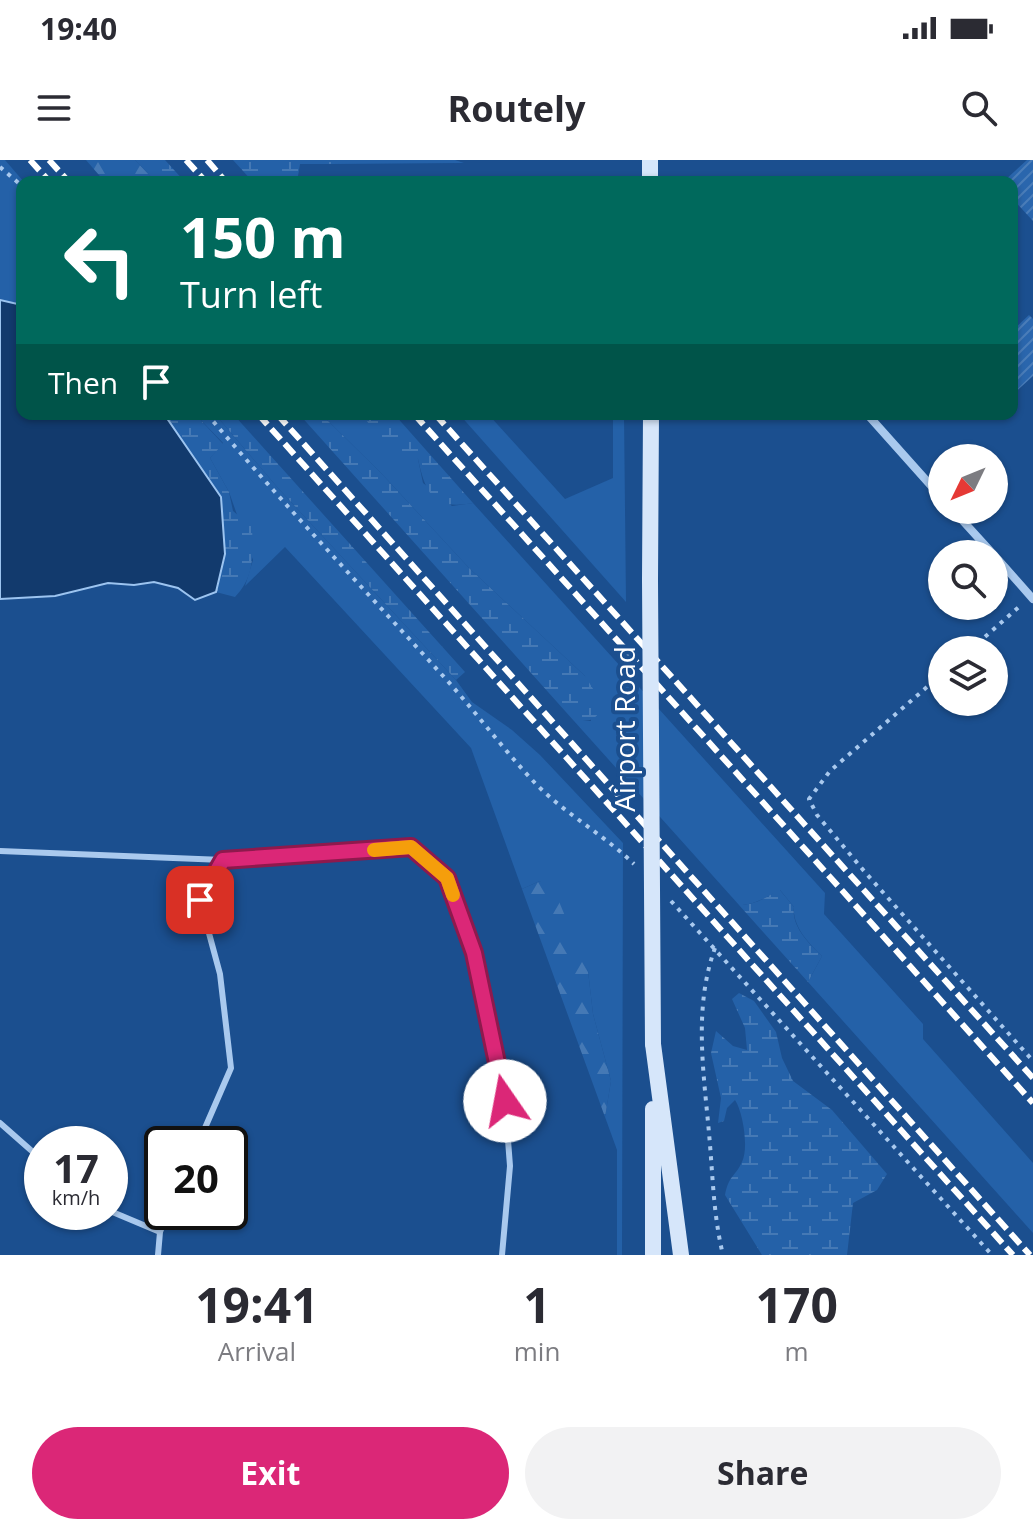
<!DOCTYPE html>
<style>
:root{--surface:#fff;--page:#f2f2f3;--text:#2b2b33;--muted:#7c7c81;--accent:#db2777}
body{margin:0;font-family:"Open Sans",sans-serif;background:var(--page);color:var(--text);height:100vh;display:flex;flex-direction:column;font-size:30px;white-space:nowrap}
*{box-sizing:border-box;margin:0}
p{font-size:26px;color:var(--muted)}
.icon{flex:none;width:44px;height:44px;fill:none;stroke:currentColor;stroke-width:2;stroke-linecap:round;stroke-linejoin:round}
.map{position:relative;height:1095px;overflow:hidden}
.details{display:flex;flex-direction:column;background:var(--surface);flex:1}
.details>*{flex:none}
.guide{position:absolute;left:16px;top:16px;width:1002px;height:244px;border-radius:16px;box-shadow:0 2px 6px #0004;background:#00695c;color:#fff;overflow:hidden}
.needle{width:52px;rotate:227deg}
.tools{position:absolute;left:928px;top:284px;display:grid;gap:16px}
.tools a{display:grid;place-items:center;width:80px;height:80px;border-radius:50%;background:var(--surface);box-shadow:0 2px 6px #0004;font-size:40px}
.speed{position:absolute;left:24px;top:966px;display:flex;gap:16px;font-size:40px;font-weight:700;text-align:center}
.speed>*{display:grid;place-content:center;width:104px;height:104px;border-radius:50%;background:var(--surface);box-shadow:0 2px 6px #0004;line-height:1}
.speed small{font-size:20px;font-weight:400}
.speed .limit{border:4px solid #111;border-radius:12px;background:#fff;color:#111}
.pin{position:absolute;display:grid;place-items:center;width:68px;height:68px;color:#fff;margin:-34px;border-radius:16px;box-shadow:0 4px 12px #0006}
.me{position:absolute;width:88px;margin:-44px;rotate:348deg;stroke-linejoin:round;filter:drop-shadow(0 0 6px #0008)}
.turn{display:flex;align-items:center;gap:28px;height:168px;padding:0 32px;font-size:36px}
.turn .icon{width:104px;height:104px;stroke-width:2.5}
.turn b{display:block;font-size:56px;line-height:68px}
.then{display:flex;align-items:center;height:76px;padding:0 32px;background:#0003;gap:16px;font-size:30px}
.eta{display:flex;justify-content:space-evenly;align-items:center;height:136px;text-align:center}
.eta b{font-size:48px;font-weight:700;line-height:56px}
.action{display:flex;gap:16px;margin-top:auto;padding:16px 32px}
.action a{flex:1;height:92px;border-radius:48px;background:var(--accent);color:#fff;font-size:32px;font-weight:700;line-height:92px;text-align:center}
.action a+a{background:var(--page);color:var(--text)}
.status{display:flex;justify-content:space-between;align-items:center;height:56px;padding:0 40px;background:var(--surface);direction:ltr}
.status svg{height:22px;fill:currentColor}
header{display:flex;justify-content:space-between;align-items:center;height:104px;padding:0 32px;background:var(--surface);font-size:36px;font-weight:700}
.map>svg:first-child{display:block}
.grass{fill:#2461a8}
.forest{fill:url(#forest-firs)}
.wetland{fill:url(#wetland-marsh)}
.water{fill:#123a6d;stroke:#9cc4f0;stroke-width:2}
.building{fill:url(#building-hatch)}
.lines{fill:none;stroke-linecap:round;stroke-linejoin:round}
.path{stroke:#a9c9ee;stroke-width:4;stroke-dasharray:4 6;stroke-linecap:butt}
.service{stroke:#a9c9ee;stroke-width:6}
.minor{stroke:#a9c9ee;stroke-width:8}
.secondary{stroke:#d6e6fa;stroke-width:16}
.rail{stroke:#fff;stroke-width:6;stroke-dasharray:14 6;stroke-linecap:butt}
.secondary-bridge{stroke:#d6e6fa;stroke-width:16}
.route-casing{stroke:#8e194d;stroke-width:20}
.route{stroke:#db2777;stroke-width:14}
.slow{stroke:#f59e0b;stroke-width:14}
.labels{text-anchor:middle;stroke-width:8;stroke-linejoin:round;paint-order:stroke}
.street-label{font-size:28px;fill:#fff;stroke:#1b4f8f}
</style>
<div class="status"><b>19:40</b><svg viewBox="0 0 49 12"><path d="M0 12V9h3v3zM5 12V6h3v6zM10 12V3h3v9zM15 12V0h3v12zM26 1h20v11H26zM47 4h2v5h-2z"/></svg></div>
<header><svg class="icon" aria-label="menu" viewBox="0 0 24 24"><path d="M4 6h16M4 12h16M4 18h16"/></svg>Routely<svg class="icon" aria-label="search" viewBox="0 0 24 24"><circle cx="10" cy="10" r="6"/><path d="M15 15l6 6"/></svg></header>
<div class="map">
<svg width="1033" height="1095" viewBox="0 0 1033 1095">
<defs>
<pattern id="forest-firs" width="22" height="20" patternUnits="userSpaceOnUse" patternTransform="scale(2)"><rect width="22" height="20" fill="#2461a8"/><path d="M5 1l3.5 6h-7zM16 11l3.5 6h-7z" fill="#4579b5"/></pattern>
<pattern id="wetland-marsh" width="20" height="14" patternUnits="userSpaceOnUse" patternTransform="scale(2)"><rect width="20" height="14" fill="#2461a8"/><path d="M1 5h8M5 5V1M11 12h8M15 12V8" fill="none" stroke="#4579b5"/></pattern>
<pattern id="building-hatch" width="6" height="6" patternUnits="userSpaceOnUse" patternTransform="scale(2)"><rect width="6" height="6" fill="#2a66ad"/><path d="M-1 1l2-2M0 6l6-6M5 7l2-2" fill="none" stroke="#4a7db9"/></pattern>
</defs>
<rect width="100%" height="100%" fill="#1b4f8f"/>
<path class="grass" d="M 0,0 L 5,0 L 24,22 L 22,22 L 22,145 L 0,140 Z
M 334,0 L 455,0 L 464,3 L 334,4 Z
M 195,254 L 215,254 L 278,328 L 456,520 L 472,542 L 512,570 L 540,595 L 623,683 L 622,1095 L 617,1095 L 617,990 L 605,957 L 611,921 L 593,854 L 588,811 L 540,721 L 522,729 L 471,588 L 285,387 L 245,426 L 253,400 L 229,332 L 210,298 L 223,283 Z
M 321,254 L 361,254 L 418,299 L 423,323 L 452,346 L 473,343 L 825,733 L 824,754 L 923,864 L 923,879 L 1033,1003 L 1033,1073 L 808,822 L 822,796 C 809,784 792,766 794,747 L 780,730 C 767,737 754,745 739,745 L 574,561 L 591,561 L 585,516 L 469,408 L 381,313 Z
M 459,254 L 488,254 L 565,339 L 613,318 L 613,254 L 624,254 L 626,442 Z"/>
<path class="forest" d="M 86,0 L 135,0 L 156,22 L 105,22 Z
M 540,721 L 555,732 L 588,811 L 593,854 L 611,921 L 605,957 L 522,729 Z"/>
<path class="wetland" d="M 135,0 L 165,0 L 185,22 L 156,22 Z
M 233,0 L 334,0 L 334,4 L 300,4 L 297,22 L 253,22 Z
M 164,254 L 195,254 L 223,284 L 210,298 L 229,332 L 233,351 L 252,367 C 253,393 255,417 235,437 L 216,432 L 225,394 Z
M 215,254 L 233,254 L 465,512 L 456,520 L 278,328 Z
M 299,254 L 321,254 L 381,313 L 469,408 L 585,516 L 603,545 C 596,561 591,561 574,561 Z
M 361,254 L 394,254 L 473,343 C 434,350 426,335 418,299 L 394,294 Z
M 779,729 L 794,747 C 791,766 809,784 822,796 L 808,822 L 739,745 C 754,745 767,738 779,729 Z
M 739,833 L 754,841 L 776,872 L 782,898 L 793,921 L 832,950 L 887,1014 L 877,1030 L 853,1043 L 847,1095 L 762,1095 L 725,1035 C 729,1015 735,1017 742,1002 C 749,988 743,952 735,940 L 727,948 L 724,961 L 718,963 L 721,938 L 711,893 L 716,871 L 733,886 L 747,890 L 745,868 L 732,839 Z"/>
<path class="water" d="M 0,140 L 22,145 L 22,254 L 164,254 L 221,337 L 225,394 L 216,432 L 195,440 L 178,428 L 154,422 L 134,425 L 108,423 L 55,436 L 0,439 Z"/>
<path class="building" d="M 1027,0 L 1033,0 L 1033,61 L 1012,38 L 1012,22 L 1003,22 Z
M 1029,155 L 1033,159 L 1033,216 L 1012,235 L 1012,171 Z"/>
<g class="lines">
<path class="path" d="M 0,7 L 22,26
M 207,254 C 283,344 364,429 444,517 C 475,551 503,589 535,623 C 565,654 603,674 634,704
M 970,490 L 1020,446
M 942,514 L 830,611 L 809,639 L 817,655 L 864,711 L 1033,901
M 671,741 L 992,1095
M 715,788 C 692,851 705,920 710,985 C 713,1022 714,1058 723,1095"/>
<path class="service" d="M 0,691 L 223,700
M 0,963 L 42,1000
M 198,984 L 231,908 L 220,814 L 200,740 L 223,700 L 411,687 L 447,718 L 474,793 L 505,941 L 510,1006 L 502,1095
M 110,1051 L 160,1072
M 158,1095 L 160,1072 L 168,1052"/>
<path class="minor" d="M 867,254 L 942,338
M 953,350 L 993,394
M 994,395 L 1033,439"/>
<path class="secondary" d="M 650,0 L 650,22
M 650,420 L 651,254
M 653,884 L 681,1095
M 653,949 L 653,1095"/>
<path class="rail" d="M 30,0 L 50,22
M 49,0 L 69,22
M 186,0 L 206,22
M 207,0 L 226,22
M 258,254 L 1013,1095
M 277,254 L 1030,1095
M 414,254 L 1033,943
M 435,254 L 1033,918"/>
<path class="secondary-bridge" d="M 650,420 L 653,884"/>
</g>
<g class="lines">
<defs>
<path id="route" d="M 200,740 L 223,700 L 411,687 L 447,718 L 474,793 L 505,941"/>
</defs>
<use href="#route" class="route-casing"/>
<use href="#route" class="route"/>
<path class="slow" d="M 374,690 L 411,687 L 447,718 L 453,735"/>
</g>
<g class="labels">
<g class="street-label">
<text transform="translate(625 569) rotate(-90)" y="10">Airport Road</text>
</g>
</g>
</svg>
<div class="tools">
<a><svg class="needle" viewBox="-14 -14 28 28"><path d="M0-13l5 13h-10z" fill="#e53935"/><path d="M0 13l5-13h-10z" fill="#7c7c81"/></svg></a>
<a><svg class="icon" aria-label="search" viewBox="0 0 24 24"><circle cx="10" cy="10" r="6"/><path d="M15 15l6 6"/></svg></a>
<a><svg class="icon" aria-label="layers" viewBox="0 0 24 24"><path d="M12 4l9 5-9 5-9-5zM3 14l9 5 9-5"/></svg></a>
</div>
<div class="speed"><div>17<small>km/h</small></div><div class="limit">20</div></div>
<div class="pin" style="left:200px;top:740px;background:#d93025"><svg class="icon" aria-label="arrive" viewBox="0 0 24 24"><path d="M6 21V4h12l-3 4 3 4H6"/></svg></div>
<svg class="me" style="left:505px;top:941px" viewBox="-20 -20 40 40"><circle r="19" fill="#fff"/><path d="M0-13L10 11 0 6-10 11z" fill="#db2777"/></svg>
<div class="guide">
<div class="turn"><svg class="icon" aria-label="left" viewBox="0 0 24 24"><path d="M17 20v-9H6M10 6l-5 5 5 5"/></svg><div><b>150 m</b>Turn left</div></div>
<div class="then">Then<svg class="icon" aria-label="arrive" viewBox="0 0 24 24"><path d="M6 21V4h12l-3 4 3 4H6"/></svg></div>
</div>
</div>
<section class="details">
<div class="eta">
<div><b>19:41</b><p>Arrival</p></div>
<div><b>1</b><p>min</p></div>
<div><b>170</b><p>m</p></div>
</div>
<div class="action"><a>Exit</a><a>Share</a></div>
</section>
